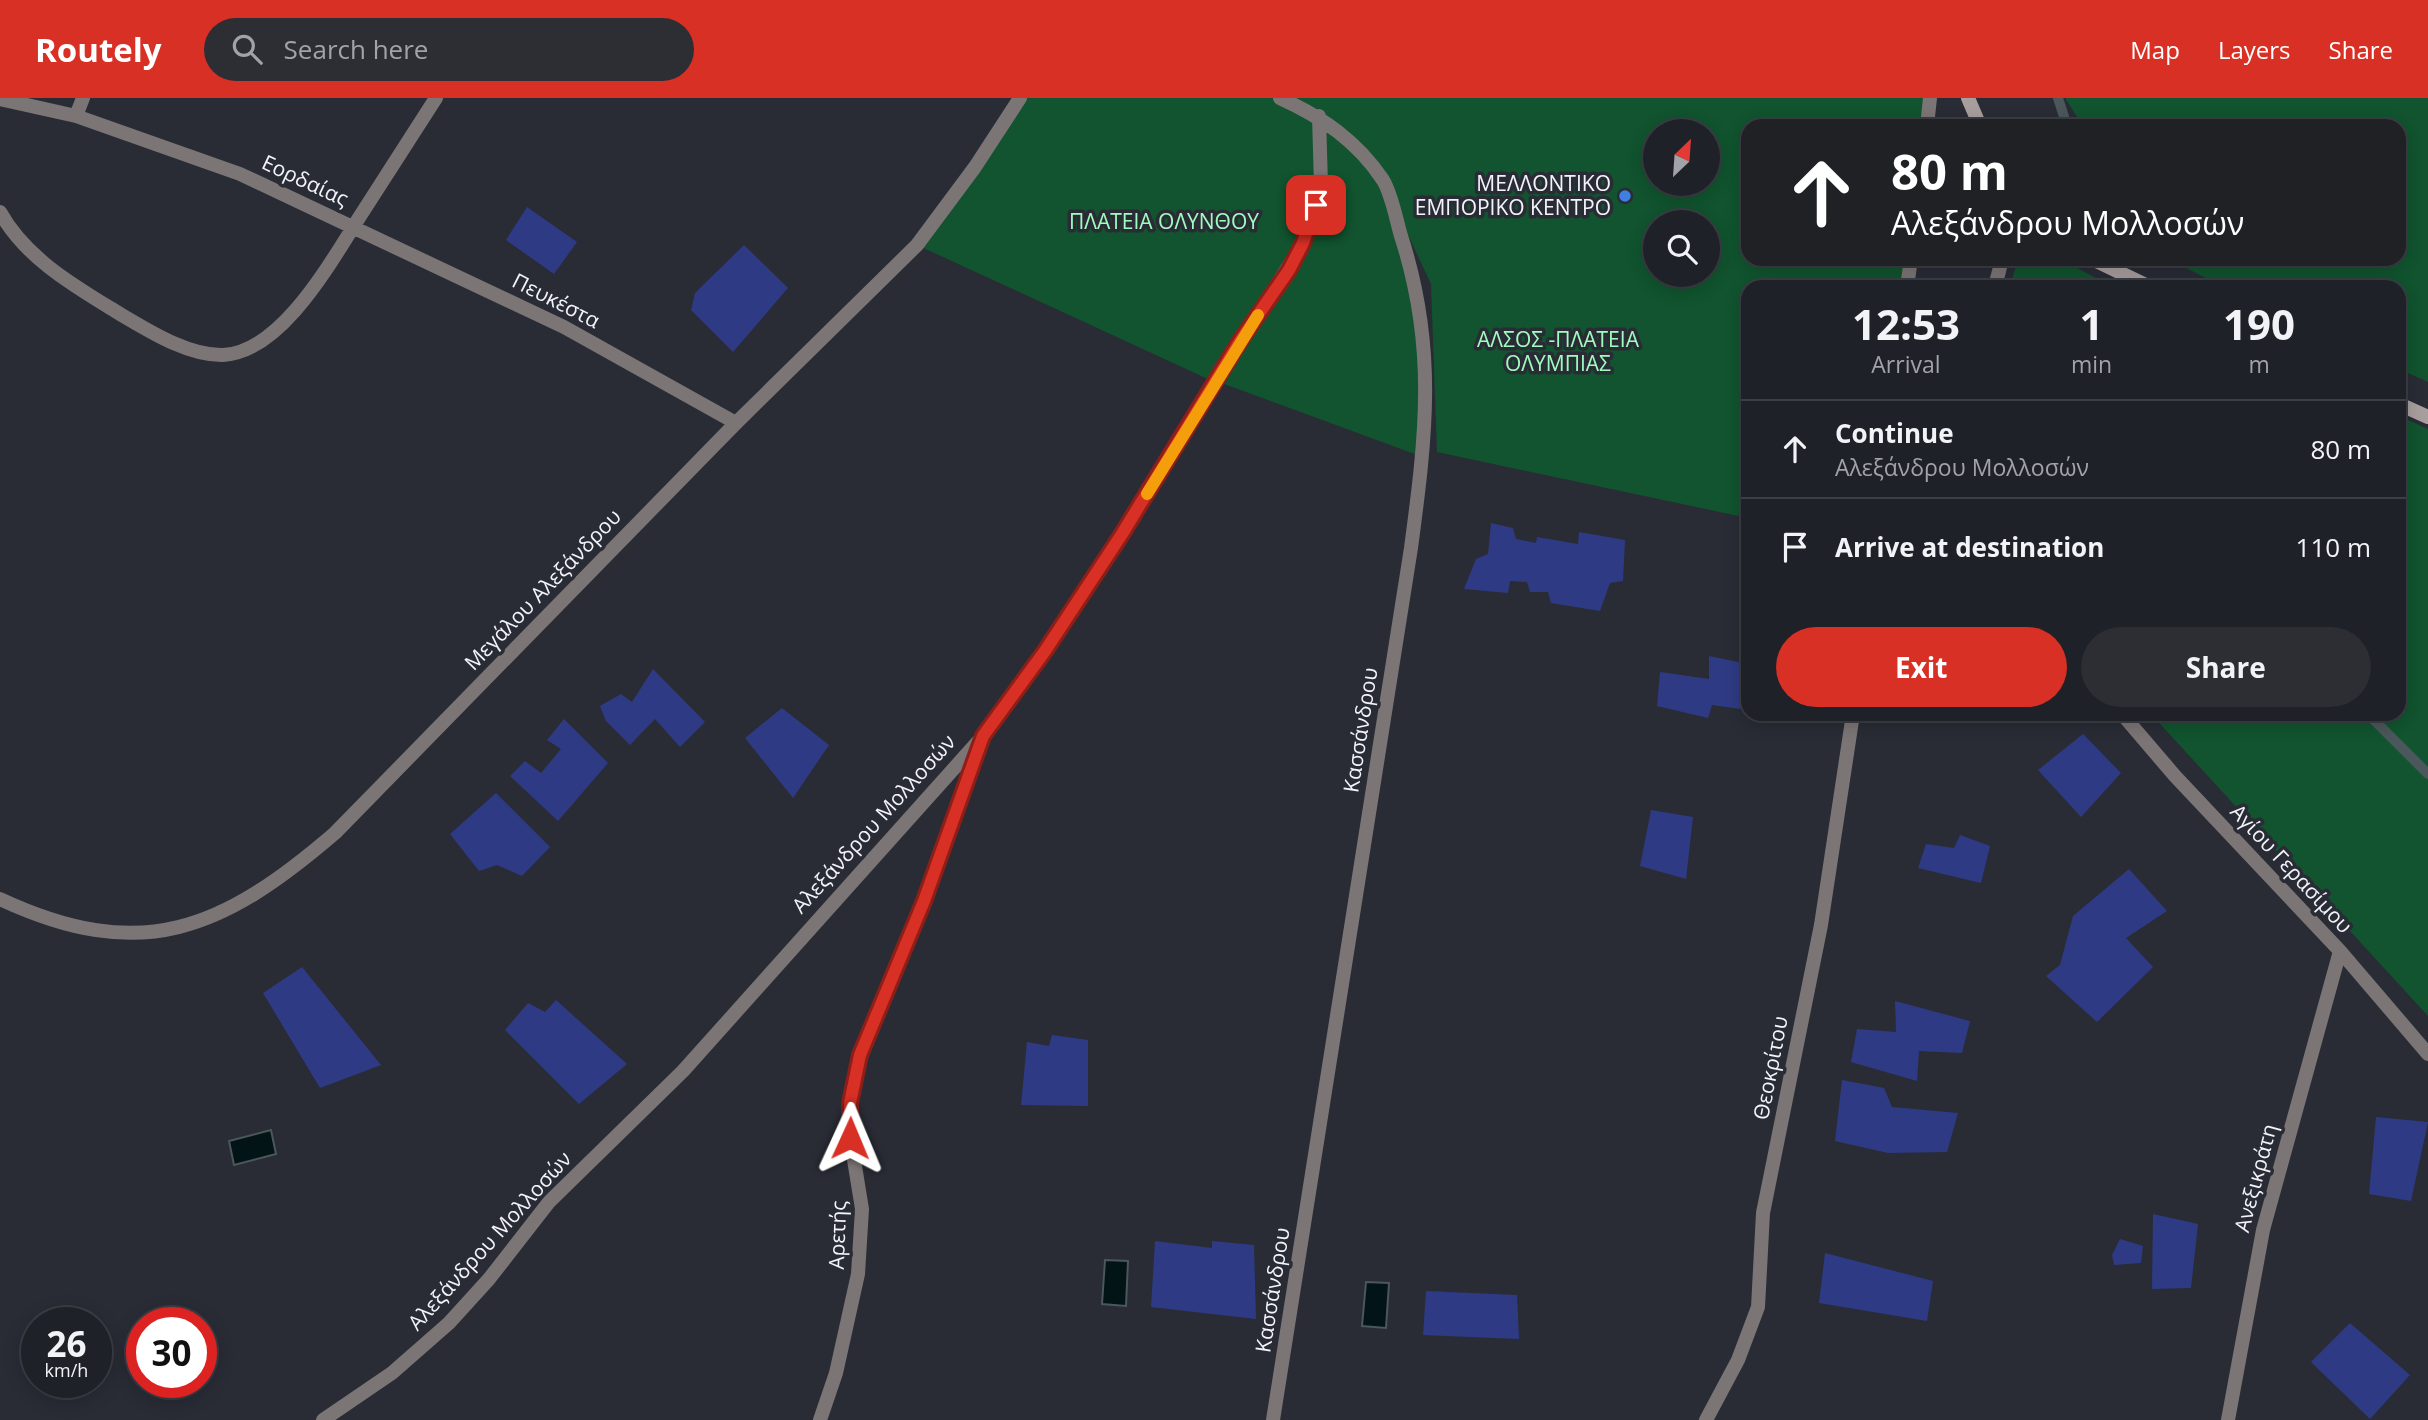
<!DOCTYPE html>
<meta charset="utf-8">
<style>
:root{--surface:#1f2128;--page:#2c2e34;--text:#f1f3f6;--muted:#a1a3a8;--line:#3c3e45;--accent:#d93025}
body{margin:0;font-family:"Open Sans",sans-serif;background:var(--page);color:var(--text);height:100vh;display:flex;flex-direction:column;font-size:26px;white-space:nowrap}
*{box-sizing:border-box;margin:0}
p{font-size:23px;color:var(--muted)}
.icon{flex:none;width:38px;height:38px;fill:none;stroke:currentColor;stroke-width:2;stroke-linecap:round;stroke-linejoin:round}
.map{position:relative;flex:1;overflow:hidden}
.details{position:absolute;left:1741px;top:182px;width:665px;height:441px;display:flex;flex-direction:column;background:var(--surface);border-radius:21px;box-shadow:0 4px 18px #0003,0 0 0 2px var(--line)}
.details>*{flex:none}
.banner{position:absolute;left:1741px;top:21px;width:665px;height:147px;border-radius:21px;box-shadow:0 4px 18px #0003,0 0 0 2px var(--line);background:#202124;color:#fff;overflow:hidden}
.needle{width:46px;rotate:25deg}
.fabs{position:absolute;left:1643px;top:21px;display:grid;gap:14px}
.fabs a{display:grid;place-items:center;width:77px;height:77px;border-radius:50%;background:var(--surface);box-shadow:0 4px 18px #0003,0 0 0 2px var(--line);font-size:35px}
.speed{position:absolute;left:21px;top:1209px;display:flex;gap:14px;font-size:35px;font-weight:700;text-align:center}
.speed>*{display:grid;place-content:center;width:91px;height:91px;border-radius:50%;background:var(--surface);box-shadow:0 4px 18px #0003,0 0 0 2px var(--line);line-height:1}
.speed small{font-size:18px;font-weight:400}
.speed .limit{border:10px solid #d22;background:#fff;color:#111}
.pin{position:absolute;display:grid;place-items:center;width:60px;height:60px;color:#fff;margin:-30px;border-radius:14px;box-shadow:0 4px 10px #0006}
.me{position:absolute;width:77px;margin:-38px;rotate:1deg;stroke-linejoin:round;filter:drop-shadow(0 0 5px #0008)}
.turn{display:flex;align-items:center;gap:24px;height:147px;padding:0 35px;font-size:32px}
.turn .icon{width:91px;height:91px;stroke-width:2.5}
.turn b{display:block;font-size:49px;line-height:60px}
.eta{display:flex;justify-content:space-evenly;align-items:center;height:119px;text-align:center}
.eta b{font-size:42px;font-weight:700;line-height:49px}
.primary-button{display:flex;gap:14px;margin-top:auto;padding:14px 35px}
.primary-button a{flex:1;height:80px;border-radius:42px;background:var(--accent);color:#fff;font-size:28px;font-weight:700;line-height:80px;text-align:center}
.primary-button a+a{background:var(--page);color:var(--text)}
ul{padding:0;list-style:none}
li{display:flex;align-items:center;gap:21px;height:98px;padding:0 35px;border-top:2px solid var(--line)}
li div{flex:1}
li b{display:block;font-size:26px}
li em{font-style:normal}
header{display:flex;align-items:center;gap:42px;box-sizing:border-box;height:98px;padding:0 35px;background:var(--accent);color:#fff}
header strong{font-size:33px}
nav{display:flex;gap:38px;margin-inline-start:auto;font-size:24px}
.search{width:490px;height:63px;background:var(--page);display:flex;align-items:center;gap:18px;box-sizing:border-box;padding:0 24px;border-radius:38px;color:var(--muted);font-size:26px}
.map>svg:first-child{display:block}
.green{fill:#11542f;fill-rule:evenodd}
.water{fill:#031416;stroke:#4b575a;stroke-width:2}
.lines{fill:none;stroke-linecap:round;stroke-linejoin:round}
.stream{stroke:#4b575a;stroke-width:10}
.building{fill:#2e3b84}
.street{stroke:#7c7575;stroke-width:14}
.secondary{stroke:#a89e9e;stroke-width:14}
.route-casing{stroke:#8d1f18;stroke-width:18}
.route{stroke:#d93025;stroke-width:12}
.slow{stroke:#f59e0b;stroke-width:12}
.shop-dot{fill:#3f7fe0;stroke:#292c35;stroke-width:2.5}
.labels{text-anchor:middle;stroke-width:7;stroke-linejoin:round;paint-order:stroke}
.street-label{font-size:21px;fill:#f2f4fa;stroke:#292c35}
.poi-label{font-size:21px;fill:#f2f4fa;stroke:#292c35;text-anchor:end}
.park-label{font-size:21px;fill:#a0fcbe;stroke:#292c35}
</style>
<header>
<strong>Routely</strong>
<div class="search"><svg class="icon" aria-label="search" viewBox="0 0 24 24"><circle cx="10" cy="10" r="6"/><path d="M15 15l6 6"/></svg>Search here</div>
<nav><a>Map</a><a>Layers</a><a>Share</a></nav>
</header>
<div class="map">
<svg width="2428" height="1322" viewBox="0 0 2428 1322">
<rect width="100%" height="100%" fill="#292c35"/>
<path class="green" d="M 1018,0 L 1930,0 L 1927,28 L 1748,28 L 1748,161 L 1911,161 L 1907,189 L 1748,189 L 1748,420 L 1437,354 L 1431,186 L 1386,90 L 1423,224 L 1420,358 L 1216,283 L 1306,134 L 1210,282 L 917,147 ZM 1656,33 L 1708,33 L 1708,86 L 1656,86 ZM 1656,124 L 1708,124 L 1708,177 L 1656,177 Z
M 2065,0 L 2428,0 L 2428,284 L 2399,271 L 2399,189 L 2224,189 L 2168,161 L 2399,161 L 2399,28 L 2083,28 Z
M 2018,161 L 2060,161 L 2113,189 L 2010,189 Z
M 2399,318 L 2428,331 L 2428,918 L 2151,616 L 2399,616 Z"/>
<path class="water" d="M 271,1032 L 276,1056 L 234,1067 L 229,1043 Z
M 1105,1162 L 1128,1163 L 1126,1208 L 1102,1206 Z
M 1366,1184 L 1389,1185 L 1386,1230 L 1362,1228 Z"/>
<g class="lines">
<path class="stream" d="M 2058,0 L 2067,28
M 2368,616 L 2428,676"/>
</g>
<path class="building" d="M 527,109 L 577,144 L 554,176 L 506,142 Z
M 744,147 L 788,190 L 733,254 L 691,212 L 695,195 Z
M 1491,425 L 1513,430 L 1516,441 L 1536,445 L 1537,439 L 1578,446 L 1579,434 L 1625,442 L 1623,483 L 1610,485 L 1600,513 L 1551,505 L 1548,494 L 1530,494 L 1527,484 L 1510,483 L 1508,495 L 1464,491 L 1476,461 L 1488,456 Z
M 1709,558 L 1748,566 L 1748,612 L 1712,607 L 1708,620 L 1657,608 L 1660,574 L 1709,581 Z
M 653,571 L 705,624 L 680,649 L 655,621 L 630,647 L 606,623 L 600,608 L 621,596 L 632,604 Z
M 782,610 L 829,647 L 793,700 L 745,640 Z
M 564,621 L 608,665 L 558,723 L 510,678 L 525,663 L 541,675 L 561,651 L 547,642 Z
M 2083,636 L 2121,675 L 2081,719 L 2038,672 Z
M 496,695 L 550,749 L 522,778 L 497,767 L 479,773 L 450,736 Z
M 1651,712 L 1693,719 L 1686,781 L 1640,768 Z
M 1960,737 L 1990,748 L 1981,785 L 1918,770 L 1926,746 L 1954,750 Z
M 2129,771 L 2167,813 L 2126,840 L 2153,869 L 2097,924 L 2046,878 L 2060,867 L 2073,818 Z
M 302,869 L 381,967 L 320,990 L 263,895 Z
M 556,902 L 627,966 L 579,1006 L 505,932 L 528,905 L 545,914 Z
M 1895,903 L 1970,923 L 1962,955 L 1919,953 L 1917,983 L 1851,964 L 1857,931 L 1896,934 Z
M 1052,937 L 1088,942 L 1088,1008 L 1021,1007 L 1027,944 L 1049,948 Z
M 1842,982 L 1884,990 L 1892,1009 L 1958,1015 L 1947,1054 L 1888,1055 L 1835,1043 Z
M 2376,1019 L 2428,1024 L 2411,1103 L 2369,1096 Z
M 2153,1116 L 2198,1126 L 2191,1190 L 2152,1191 Z
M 2120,1141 L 2143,1148 L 2141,1165 L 2114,1167 L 2112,1157 Z
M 1155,1143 L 1212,1150 L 1212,1143 L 1254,1147 L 1256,1221 L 1151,1209 Z
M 1825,1155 L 1933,1183 L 1927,1223 L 1819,1205 Z
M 1426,1193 L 1517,1197 L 1519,1241 L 1423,1237 Z
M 2350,1225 L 2410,1277 L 2370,1321 L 2311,1264 Z"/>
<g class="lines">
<path class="street" d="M 0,1 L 76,18 L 240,76 L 564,229 L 736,325
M 76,18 L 83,0
M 1927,28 L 1930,0
M 0,114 C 26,161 76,189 120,216 C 149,233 188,258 223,257 C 284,254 335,156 364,112 C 388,75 412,37 436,0
M 1907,189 L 1911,161
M 1995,189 L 2002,161
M 2122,616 L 2175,678 L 2340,853 L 2428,956
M 0,801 C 142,867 222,832 335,735 L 736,325 L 917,147 L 975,69 L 1020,0
M 323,1322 L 392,1275 L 449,1225 L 489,1181 L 549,1104 L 683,973 L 983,638 L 1045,553 L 1122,436 L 1303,145 L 1321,88 L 1319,18
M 820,1322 L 836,1275 L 858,1176 L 862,1111 L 848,1025 L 854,980 L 867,941 L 924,803 L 980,646
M 1273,1322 L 1411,450 C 1426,337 1437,249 1401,138 C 1396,121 1392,97 1383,82 C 1357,43 1322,19 1280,0
M 1706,1322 L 1738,1262 L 1758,1209 L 1763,1115 L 1821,827 L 1853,616
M 2228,1322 L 2263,1132 L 2340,853"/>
<path class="secondary" d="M 1968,0 L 1980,28
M 2092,161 L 2150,189
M 2399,306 L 2428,319"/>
</g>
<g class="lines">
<defs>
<path id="route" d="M 850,1040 L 850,1005 L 860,957 L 924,803 L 983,638 L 1045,553 L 1122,436 L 1240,243 L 1289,172 L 1303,145 L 1316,107"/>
</defs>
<use href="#route" class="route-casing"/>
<use href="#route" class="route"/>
<path class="slow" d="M 1147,396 L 1258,217"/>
</g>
<circle class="shop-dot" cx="1625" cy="98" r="7"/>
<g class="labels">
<g class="street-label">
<text transform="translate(305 83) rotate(25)" y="7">Εορδαίας</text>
<text transform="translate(556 203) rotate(27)" y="7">Πευκέστα</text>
<text transform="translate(543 492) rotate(-46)" y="7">Μεγάλου Αλεξάνδρου</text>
<text transform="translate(1361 632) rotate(-81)" y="7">Κασσάνδρου</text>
<text transform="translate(874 726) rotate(-48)" y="7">Αλεξάνδρου Μολλοσών</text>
<text transform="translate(2291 771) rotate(47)" y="7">Αγίου Γερασίμου</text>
<text transform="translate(1771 970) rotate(-79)" y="7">Θεοκρίτου</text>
<text transform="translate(2256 1080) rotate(-75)" y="7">Ανεξικράτη</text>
<text transform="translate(838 1137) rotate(-88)" y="7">Αρετής</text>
<text transform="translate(490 1143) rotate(-48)" y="7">Αλεξάνδρου Μολλοσών</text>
<text transform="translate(1273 1192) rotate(-81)" y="7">Κασσάνδρου</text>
</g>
<g class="poi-label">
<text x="1611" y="93">ΜΕΛΛΟΝΤΙΚΟ<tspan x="1611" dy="24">ΕΜΠΟΡΙΚΟ ΚΕΝΤΡΟ</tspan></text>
</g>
<g class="park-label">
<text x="1164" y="131">ΠΛΑΤΕΙΑ ΟΛΥΝΘΟΥ</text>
<text x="1558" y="249">ΑΛΣΟΣ -ΠΛΑΤΕΙΑ<tspan x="1558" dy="24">ΟΛΥΜΠΙΑΣ</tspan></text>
</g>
</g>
</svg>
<div class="fabs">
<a><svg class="needle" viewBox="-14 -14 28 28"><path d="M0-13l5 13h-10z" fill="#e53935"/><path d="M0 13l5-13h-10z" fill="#a1a3a8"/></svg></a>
<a><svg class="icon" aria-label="search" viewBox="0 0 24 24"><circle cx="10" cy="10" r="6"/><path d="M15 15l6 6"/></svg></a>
</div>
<div class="speed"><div>26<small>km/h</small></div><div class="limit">30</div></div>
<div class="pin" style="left:1316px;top:107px;background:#d93025"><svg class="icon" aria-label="arrive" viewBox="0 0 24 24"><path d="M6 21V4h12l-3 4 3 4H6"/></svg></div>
<svg class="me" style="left:850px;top:1040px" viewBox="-20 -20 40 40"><path d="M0-17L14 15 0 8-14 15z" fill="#d93025" stroke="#fff" stroke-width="4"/></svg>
<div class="banner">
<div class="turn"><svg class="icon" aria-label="ahead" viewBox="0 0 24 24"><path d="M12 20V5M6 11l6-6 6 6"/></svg><div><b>80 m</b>Αλεξάνδρου Μολλοσών</div></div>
</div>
<section class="details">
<div class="eta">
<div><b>12:53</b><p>Arrival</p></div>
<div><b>1</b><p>min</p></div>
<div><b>190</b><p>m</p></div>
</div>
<ul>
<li><svg class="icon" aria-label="ahead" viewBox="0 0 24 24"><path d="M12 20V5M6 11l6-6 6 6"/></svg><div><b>Continue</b><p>Αλεξάνδρου Μολλοσών</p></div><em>80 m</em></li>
<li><svg class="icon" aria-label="arrive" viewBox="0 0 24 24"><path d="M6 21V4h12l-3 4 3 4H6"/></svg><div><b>Arrive at destination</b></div><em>110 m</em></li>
</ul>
<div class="primary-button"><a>Exit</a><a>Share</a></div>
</section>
</div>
